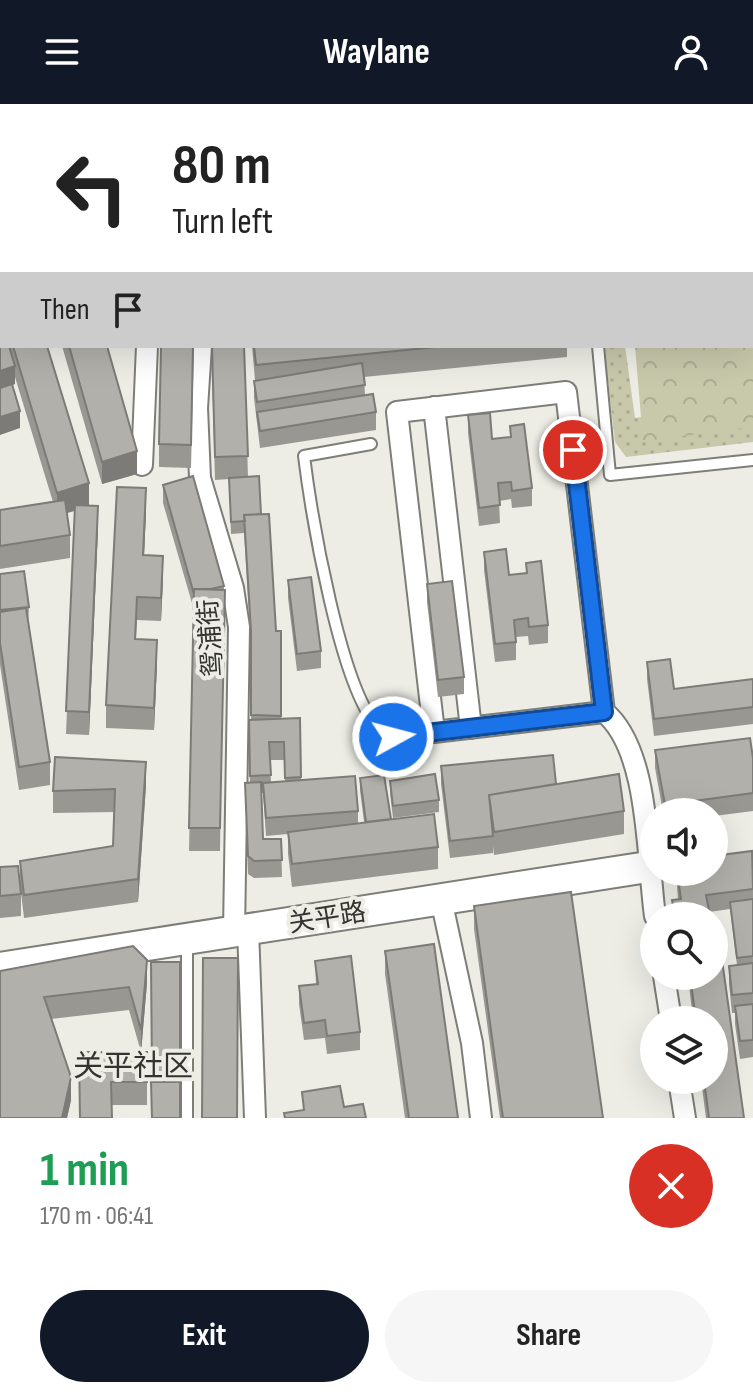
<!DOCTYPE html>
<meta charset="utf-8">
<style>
:root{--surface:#fff;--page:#f6f6f6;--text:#222;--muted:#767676;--accent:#111827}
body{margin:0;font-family:"Sofia Sans Condensed","Noto Sans SC",sans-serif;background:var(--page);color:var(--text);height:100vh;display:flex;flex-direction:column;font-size:30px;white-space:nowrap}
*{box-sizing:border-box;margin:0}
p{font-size:26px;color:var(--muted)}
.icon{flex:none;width:44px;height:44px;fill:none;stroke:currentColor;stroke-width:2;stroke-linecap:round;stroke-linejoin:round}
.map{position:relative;height:1014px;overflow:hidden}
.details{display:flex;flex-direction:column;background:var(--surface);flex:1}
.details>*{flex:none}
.guide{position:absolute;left:0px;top:0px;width:754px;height:244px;box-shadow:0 8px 32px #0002;background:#fff;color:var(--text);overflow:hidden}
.tools{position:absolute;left:640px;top:694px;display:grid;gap:16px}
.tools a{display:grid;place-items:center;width:88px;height:88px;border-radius:50%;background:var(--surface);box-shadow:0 8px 32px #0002;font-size:40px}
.pin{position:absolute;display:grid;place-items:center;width:68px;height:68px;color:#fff;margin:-34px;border:4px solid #fff;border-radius:50%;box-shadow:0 2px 8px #0007}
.me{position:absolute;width:88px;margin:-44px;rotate:83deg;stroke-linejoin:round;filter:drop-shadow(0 0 6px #0008)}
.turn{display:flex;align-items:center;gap:28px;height:168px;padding:0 40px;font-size:36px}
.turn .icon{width:104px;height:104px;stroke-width:2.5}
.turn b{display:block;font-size:56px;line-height:68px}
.then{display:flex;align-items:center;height:76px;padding:0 40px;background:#0003;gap:16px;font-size:30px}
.round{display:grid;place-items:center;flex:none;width:84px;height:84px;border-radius:42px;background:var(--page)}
.summary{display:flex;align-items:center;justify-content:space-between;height:136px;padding:0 40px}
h1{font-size:48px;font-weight:700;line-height:60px;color:#1e9e55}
.cta{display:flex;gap:16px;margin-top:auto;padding:16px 40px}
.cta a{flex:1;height:92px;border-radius:48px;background:var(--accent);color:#fff;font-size:32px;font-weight:700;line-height:92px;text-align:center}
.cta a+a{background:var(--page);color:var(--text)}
header{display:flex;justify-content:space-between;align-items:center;height:104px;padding:0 40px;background:var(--accent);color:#fff;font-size:36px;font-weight:700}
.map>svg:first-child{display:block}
.grass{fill:url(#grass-dots)}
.forest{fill:url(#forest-crowns)}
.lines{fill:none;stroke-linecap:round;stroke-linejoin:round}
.lane-casing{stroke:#7e7e78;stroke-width:14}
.street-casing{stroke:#7e7e78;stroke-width:24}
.secondary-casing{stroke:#7e7e78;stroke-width:34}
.lane{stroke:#fff;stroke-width:10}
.street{stroke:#fff;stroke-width:20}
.secondary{stroke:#fff;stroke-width:30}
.wall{fill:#989792;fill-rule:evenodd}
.shaded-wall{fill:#7c7b77}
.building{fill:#b1b0aa;stroke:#7c7b77;stroke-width:2}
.route-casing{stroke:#114b97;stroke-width:20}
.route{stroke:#1a73e8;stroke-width:14}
.labels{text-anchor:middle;stroke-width:8;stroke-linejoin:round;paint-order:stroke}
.street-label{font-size:26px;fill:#333330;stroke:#edede6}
.quarter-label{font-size:30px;fill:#333330;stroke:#edede6}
</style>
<header><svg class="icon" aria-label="menu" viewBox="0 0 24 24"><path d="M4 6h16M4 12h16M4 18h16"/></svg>Waylane<svg class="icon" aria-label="person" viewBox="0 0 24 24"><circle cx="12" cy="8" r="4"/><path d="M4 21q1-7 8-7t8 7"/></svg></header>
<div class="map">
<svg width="753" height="1014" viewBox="0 0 753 1014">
<defs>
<pattern id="grass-dots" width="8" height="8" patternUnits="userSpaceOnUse" patternTransform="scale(2)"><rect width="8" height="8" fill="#c8c8ab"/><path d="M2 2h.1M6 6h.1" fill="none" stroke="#acac93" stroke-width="1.8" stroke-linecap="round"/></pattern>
<pattern id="forest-crowns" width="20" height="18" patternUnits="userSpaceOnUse" patternTransform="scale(2)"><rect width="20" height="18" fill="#c8c8ab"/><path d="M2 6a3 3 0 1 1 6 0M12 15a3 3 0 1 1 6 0" fill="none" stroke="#acac93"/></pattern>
</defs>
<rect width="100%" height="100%" fill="#edede6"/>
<path class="grass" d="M 753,241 L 753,338 L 626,353 L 615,338 L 604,242 L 625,242 L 635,314 L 646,312 Z"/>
<path class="forest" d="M 727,0 L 753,0 L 753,323 L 643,337 L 635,242 L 752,242 L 752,2 Z"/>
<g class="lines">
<defs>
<path id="lane" d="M 570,0 L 571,2
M 598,242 L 610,371 L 753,356
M 371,340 L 304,352 C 311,408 341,592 381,626 C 395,639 417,631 434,628
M 187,1014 L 187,836"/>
<path id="street" d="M 157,2 L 158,0
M 216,2 L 216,0
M 201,242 L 197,304 L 200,374 L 233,484 L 239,523 L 234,827
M 434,303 L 471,624
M 142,361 L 147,242
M 604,608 L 434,628 L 397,308 L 566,288 L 604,608 C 650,645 647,755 655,812
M 441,795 L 472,939 L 481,1014
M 248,825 L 255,1014
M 664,872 L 671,916
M 679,976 L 685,1014"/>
<path id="secondary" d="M 0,864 L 654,762"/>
</defs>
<use href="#lane" class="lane-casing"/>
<use href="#street" class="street-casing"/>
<use href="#secondary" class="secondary-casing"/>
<use href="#lane" class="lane"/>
<use href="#street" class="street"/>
<use href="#secondary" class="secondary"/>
</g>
<path class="wall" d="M 228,0 L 548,0 L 548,2 L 228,2 Z
M 2,242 L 47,242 L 89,401 L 98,424 L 89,631 L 66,630 L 75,407 L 67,409 L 70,431 L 70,454 L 0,465 L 0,406 L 53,398 L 15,273 L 15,280 L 12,281 L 20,324 Z
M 62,242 L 107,242 L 137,370 L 102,380 Z
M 194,242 L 191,364 L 159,363 L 159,340 Z
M 211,242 L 244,242 L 248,373 L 261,410 L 276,527 L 281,527 L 281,615 L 300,614 L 301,676 L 358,707 L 358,719 L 364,718 L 360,686 L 360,674 L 391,715 L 438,743 L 438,765 L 292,783 L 288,750 L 288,730 L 266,732 L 263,689 L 261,689 L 263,735 L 281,735 L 282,773 L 254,774 L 248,770 L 245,679 L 250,678 L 249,616 L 251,616 L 251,544 L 244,429 L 231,430 L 229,375 L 215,376 ZM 270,656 L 284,656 L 285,677 L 271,678 Z
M 252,242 L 567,242 L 567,253 L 364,273 L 365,291 L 376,308 L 376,326 L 260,344 L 254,294 L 254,277 L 255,276 Z
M 468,311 L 492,335 L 510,333 L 510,322 L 532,384 L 532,402 L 512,404 L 511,395 L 499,397 L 500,419 L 479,422 L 468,329 Z
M 163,381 L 224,482 L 220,747 L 189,747 L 194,506 L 163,399 Z
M 146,407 L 144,451 L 163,475 L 161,517 L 137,516 L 136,535 L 157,559 L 154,626 L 106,624 L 106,601 Z
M 484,448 L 509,471 L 526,469 L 526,459 L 548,521 L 548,539 L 529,541 L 528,532 L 516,533 L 516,556 L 495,558 L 484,466 Z
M 0,470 L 29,503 L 28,520 L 50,658 L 50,681 L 19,686 L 0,561 Z
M 288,476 L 321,547 L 321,564 L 297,567 L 288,494 Z
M 427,480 L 464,573 L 464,590 L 438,593 L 427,498 Z
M 647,558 L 674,585 L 753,575 L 753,620 L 654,632 L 647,575 Z
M 655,646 L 753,654 L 753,707 L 714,712 L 714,708 L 663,708 L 655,664 Z
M 441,662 L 556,680 L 624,707 L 624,730 L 494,751 L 493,742 L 493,749 L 450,754 L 441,680 Z
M 390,677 L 439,696 L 439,708 L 393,714 L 390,689 Z
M 146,681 L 138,798 L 24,814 L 20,780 L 20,757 L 113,742 L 115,708 L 53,709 L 53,687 Z
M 753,756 L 753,953 L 740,955 L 735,920 L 735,909 L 732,909 L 729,880 L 729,862 L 737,861 L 730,805 L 709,808 L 710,812 L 672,812 L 672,796 L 678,795 L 676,768 L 714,768 Z
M 0,763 L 21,790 L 21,812 L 0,814 Z
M 474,802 L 603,1014 L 500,1014 L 474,825 Z
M 385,847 L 458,1014 L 405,1014 L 385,870 Z
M 315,857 L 360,928 L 360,946 L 327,950 L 325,934 L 304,936 L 299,900 L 299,882 L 316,880 Z
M 151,858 L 180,858 L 180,1014 L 151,1014 Z
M 0,867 L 147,879 L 141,948 L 147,948 L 147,1001 L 112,1001 L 79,948 L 141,948 L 129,906 L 51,915 L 71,996 L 67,1014 L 0,1014 Z
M 682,872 L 714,872 L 744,1014 L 706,1014 L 701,976 L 714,976 L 714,916 L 693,916 L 689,881 L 684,882 Z"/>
<path class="shaded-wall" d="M 0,177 L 2,177 L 2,200 L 0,200 Z
M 15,262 L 15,280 L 0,285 L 0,267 Z
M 20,307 L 20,324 L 0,331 L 0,313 Z
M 137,347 L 137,370 L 102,380 L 102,358 Z
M 89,379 L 89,402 L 57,412 L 57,389 Z
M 146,384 L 146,407 L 143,474 L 143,451 Z
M 98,402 L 98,424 L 89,631 L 89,608 Z
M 163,452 L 163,475 L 161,517 L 161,494 Z
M 157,536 L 157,559 L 154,626 L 154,604 Z
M 146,658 L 146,681 L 138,798 L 138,775 Z
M 147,856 L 147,879 L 141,949 L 141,926 Z
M 71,973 L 71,996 L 67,1014 L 62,1014 Z"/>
<path class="building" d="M 77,0 L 117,0 L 118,2 L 70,2 Z
M 168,0 L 200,0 L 200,2 L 167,2 Z
M 231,0 L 520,0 L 500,2 L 231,2 Z
M 2,136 L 2,177 L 0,177 L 0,137 Z
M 0,232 L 2,232 L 2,242 L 9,242 L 15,262 L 0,267 Z
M 13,242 L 47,242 L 89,379 L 57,389 Z
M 69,242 L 107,242 L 137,347 L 102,358 Z
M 161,242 L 193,242 L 191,341 L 159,340 Z
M 212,242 L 244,242 L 248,352 L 215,353 Z
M 254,242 L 446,242 L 256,261 Z
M 362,259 L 365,281 L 257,298 L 254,277 Z
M 12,280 L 20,307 L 0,313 L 0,284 Z
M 373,290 L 376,308 L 260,327 L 257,308 Z
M 490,309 L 492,335 L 511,333 L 510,322 L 524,320 L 532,384 L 512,387 L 511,378 L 498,379 L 500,401 L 479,404 L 468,311 Z
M 193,372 L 224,482 L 211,485 L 194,485 L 194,490 L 163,381 Z
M 259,372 L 261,410 L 244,411 L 245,417 L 231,418 L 229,374 Z
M 117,383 L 146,384 L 143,451 L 163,452 L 161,494 L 137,493 L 135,535 L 157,536 L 154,604 L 106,601 Z
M 65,396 L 70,431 L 0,442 L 0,406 Z
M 75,401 L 98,402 L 89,608 L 66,607 Z
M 269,410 L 276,527 L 281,527 L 281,612 L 251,611 L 251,527 L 244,411 Z
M 506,445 L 509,471 L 527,469 L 526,459 L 541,457 L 548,521 L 529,523 L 528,514 L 514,516 L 516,538 L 495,540 L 484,448 Z
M 24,467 L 29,503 L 0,506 L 0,470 Z
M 311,473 L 321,547 L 297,550 L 288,476 Z
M 452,477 L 464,573 L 438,576 L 427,480 Z
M 194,485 L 225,486 L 220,724 L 189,724 Z
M 26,504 L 50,658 L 19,663 L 0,539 L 0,508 Z
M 670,555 L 674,585 L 753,575 L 753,603 L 654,615 L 647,558 Z
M 300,614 L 301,673 L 285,674 L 284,638 L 269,638 L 271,671 L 250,672 L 249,616 Z
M 750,634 L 753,654 L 753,689 L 665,701 L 655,646 Z
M 553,651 L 556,680 L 489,691 L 493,732 L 450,737 L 441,662 Z
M 55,653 L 146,658 L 138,775 L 24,791 L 20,757 L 113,742 L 115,685 L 53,687 Z
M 435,670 L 439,696 L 393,702 L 390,677 Z
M 619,670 L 624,707 L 494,728 L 489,691 Z
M 384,671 L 391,715 L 366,718 L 360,674 Z
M 355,672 L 358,707 L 266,714 L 263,679 Z
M 261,678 L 263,735 L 281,735 L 282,756 L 254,757 L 248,752 L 245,679 Z
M 434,710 L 438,743 L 292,760 L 288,728 Z
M 752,747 L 753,785 L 706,791 L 710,812 L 675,812 L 672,796 L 681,795 L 677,768 L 714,768 L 714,752 Z
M 18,762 L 21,790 L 0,792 L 0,763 Z
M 571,788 L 603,1014 L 503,1014 L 474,802 Z
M 753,795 L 753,852 L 737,854 L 730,798 Z
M 714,838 L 717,857 L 714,858 Z
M 434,840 L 458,1014 L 409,1014 L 385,847 Z
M 133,842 L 147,856 L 141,926 L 129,883 L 44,893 L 71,973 L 62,1014 L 0,1014 L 0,867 Z
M 351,852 L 360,928 L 327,932 L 325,916 L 304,919 L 299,882 L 318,880 L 315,857 Z
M 203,854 L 238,854 L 237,1014 L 202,1014 Z
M 722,856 L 744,1014 L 709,1014 L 704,976 L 714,976 L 714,916 L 696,916 L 690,872 L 714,872 L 714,858 Z
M 151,858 L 180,858 L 180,971 L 152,971 Z
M 753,859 L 753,889 L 732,891 L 729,862 Z
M 753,900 L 753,936 L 740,937 L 735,902 Z
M 79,948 L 147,948 L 147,978 L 111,978 L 112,1014 L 80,1014 Z
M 151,978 L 180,978 L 180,1014 L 152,1014 Z
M 340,982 L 344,1003 L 363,1000 L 366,1014 L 285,1014 L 284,1009 L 304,1006 L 302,988 Z"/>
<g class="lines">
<defs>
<path id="route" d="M 393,633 L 604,608 L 573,346"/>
</defs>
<use href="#route" class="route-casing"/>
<use href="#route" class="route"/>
</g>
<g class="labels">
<g class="street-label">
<text transform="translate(210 534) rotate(-94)" y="9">鸳浦街</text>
<text transform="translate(327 813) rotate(-9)" y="9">关平路</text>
</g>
<g class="quarter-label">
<text x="133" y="972">关平社区</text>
</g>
</g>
</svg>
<div class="tools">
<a><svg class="icon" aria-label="sound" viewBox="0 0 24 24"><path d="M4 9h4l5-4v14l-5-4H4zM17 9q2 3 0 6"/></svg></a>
<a><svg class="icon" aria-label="search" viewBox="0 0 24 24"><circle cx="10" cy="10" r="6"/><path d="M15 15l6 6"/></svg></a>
<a><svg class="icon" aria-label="layers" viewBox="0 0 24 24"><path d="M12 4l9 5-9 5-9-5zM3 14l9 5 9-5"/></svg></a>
</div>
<div class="pin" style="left:573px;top:346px;background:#d93025"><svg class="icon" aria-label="arrive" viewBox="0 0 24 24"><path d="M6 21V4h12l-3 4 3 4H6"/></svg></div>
<svg class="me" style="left:393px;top:633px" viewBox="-20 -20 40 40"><circle r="17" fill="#1a73e8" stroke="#fff" stroke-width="3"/><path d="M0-11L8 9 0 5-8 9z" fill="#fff"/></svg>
<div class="guide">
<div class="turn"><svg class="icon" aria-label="left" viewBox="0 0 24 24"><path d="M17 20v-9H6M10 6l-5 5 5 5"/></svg><div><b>80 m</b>Turn left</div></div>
<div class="then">Then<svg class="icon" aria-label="arrive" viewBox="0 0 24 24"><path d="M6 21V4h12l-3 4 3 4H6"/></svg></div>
</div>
</div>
<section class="details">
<div class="summary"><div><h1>1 min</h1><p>170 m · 06:41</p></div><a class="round" style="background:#d93025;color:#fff"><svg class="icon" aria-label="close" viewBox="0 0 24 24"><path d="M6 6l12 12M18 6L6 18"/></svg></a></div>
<div class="cta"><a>Exit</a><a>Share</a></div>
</section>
